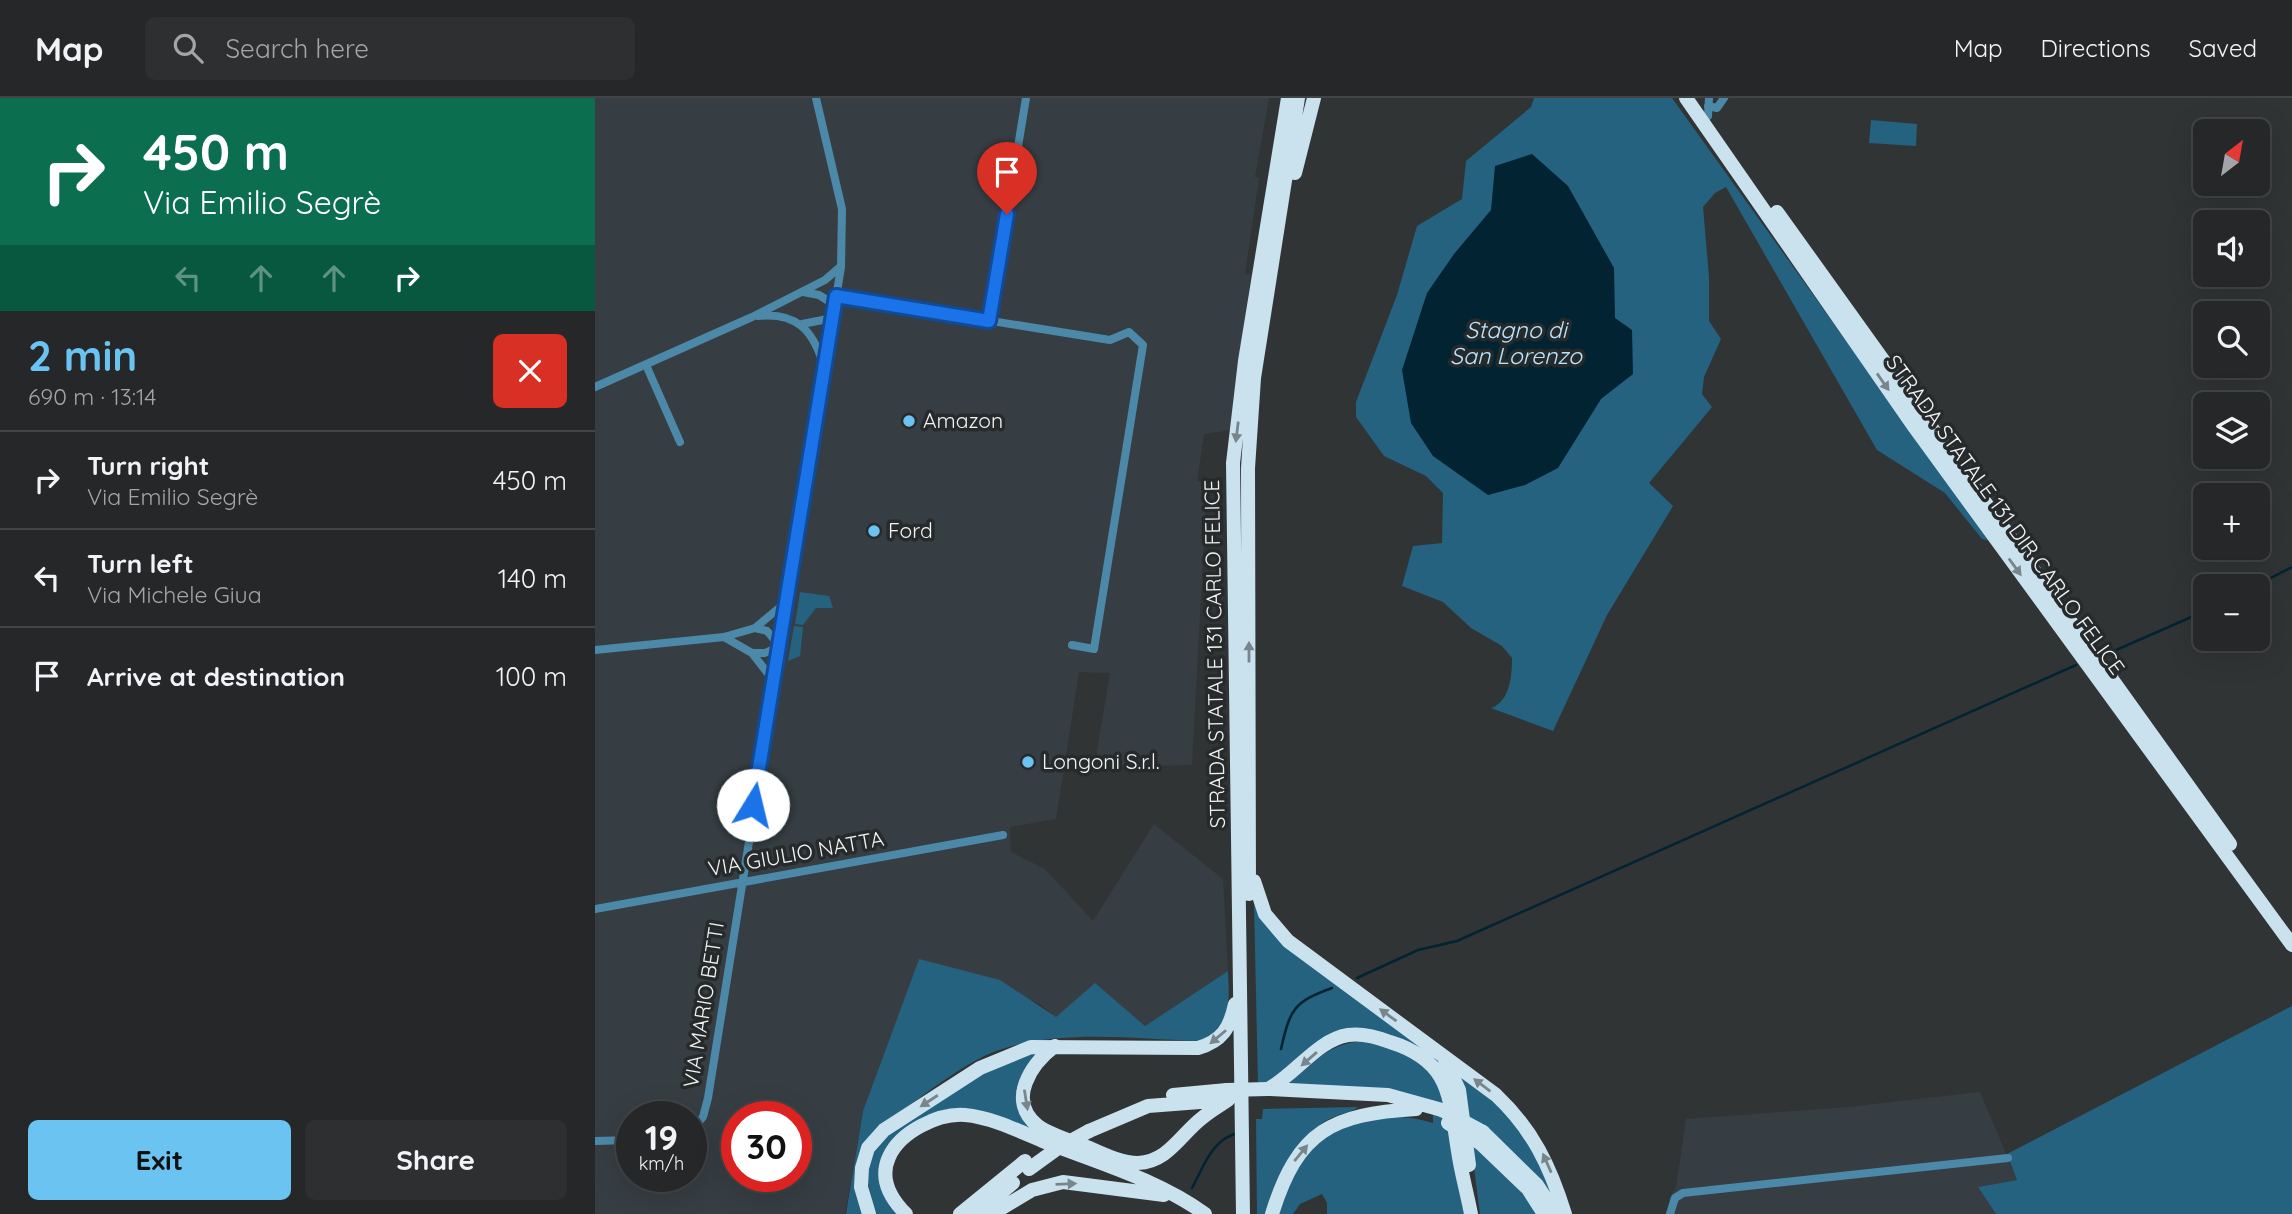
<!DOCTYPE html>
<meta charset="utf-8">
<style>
:root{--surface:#252728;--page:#2d2f30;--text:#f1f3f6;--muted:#a3a5a8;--line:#424445;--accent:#6ac3f1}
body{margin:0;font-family:Quicksand,sans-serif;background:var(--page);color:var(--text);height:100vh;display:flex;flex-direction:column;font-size:26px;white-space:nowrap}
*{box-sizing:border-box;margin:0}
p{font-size:23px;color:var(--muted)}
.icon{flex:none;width:38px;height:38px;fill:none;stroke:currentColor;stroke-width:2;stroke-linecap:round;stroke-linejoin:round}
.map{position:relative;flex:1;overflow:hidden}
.sheet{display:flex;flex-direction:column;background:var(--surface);width:595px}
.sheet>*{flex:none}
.guide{background:#0b6e4f;color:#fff;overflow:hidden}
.needle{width:46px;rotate:31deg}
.controls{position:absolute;left:1598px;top:21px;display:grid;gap:14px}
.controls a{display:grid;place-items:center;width:77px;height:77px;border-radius:10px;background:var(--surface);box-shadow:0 7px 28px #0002,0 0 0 2px var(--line);font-size:35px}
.speed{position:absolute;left:21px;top:1003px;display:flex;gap:14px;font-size:35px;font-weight:700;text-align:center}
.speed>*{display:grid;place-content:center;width:91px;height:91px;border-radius:50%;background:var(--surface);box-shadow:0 7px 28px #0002,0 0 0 2px var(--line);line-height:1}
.speed small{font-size:18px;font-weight:400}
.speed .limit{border:10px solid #d22;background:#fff;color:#111}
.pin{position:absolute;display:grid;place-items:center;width:60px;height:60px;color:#fff;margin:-72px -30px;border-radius:50% 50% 50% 0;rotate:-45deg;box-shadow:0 0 7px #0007}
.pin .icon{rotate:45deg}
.me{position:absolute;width:77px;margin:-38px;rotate:9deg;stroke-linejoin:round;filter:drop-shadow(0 0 5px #0008)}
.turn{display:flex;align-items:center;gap:24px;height:147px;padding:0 28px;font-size:32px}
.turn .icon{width:91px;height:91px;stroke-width:2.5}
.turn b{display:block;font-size:49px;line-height:60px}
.lanes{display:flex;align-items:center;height:66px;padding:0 28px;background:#0003;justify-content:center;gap:35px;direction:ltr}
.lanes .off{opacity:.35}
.round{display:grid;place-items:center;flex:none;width:74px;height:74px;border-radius:10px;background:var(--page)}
.overview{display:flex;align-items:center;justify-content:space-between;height:119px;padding:0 28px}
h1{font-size:42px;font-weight:700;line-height:52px;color:var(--accent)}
.button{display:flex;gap:14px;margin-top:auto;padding:14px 28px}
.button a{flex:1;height:80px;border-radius:10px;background:var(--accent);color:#111;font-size:28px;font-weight:700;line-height:80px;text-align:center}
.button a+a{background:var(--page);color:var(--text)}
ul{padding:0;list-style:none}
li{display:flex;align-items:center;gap:21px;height:98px;padding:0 28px;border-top:2px solid var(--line)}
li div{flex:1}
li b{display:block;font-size:26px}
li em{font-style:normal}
header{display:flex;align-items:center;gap:42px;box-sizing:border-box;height:98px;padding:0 35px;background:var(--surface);border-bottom:2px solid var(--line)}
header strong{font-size:33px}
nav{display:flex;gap:38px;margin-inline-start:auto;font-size:24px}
.search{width:490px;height:63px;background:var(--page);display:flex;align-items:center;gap:18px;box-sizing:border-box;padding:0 24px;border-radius:10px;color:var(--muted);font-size:26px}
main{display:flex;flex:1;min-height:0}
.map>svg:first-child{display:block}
.built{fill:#363e43;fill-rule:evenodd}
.green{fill:#25627f}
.water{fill:#022332}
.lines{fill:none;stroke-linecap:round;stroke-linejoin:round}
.stream{stroke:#022332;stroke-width:2.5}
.minor{stroke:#4c89a9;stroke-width:8}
.trunk{stroke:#cae1ee;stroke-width:14}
.trunk-bridge{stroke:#cae1ee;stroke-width:14}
.oneway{fill:#78868c}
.route-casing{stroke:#114b97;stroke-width:18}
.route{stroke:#1a73e8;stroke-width:12}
.poi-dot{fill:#6ac3f1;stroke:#272a2b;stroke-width:2.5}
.labels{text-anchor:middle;stroke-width:7;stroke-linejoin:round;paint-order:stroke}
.poi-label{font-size:21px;fill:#f1f3f4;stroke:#272a2b;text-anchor:start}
.street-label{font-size:21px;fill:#f1f3f4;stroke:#272a2b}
.water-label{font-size:23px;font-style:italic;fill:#b8e5ff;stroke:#272a2b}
</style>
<header>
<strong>Map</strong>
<div class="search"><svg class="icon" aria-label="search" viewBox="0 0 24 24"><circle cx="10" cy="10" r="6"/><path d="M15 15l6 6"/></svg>Search here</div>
<nav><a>Map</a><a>Directions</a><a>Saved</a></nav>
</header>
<main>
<section class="sheet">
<div class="guide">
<div class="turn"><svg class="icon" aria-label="right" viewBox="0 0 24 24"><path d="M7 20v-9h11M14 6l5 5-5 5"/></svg><div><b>450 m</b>Via Emilio Segrè</div></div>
<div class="lanes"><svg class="icon off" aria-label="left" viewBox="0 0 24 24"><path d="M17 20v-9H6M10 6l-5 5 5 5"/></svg><svg class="icon off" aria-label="ahead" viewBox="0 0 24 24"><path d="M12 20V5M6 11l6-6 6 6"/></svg><svg class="icon off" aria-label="ahead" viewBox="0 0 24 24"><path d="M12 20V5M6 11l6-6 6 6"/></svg><svg class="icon" aria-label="right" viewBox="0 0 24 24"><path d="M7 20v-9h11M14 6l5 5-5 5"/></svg></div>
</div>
<div class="overview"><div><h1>2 min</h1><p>690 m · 13:14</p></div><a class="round" style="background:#d93025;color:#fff"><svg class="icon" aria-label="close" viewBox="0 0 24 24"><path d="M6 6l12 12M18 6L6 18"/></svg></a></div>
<ul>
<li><svg class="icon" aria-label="right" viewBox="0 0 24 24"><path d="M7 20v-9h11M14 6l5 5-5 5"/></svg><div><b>Turn right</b><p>Via Emilio Segrè</p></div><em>450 m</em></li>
<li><svg class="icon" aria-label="left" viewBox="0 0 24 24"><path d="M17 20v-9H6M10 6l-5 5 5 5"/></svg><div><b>Turn left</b><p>Via Michele Giua</p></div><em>140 m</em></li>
<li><svg class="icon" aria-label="arrive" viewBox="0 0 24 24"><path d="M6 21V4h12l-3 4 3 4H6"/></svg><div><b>Arrive at destination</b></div><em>100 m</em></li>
</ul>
<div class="button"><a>Exit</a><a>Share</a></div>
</section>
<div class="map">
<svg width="1697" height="1116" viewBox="0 0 1697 1116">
<rect width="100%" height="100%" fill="#313435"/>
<path class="built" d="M 0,0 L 674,0 L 660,79 L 664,80 L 650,176 L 656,176 L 636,332 L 609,336 L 602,383 L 612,385 L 597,667 L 499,670 L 515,575 L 484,574 L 461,721 L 415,729 L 416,754 L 450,771 L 498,823 L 559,726 L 628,781 L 633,873 L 550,928 L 500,886 L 461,920 L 445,906 L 324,861 L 268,1013 L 250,1116 L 0,1116 ZM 37,1018 L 96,1018 L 96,1078 L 37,1078 ZM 142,1018 L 201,1018 L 201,1078 L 142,1078 Z
M 1385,994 L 1422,1082 L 1383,1089 L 1401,1116 L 1073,1116 L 1074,1100 L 1081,1090 L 1091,1021 L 1253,1009 Z"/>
<path class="green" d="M 939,0 L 1077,0 L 1395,443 L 1387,441 L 1350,395 L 1282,352 L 1131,89 L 1120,95 L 1108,109 L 1114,179 L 1114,223 L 1126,241 L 1109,279 L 1107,296 L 1117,309 L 1054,385 L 1078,408 L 1012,517 L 958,633 L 896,610 C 915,604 917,577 917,560 L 907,548 L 876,530 L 848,504 L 807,488 L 818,448 L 847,445 L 848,395 L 831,378 L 789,358 L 761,319 L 761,304 L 802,197 L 822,128 L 867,101 L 871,63 L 936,9 Z
M 1276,22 L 1322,26 L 1321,48 L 1274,45 Z
M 205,494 L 234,498 L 238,510 L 221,510 L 208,527 L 200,526 Z
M 199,528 L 208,529 L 205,558 L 193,563 Z
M 659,805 L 668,821 L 844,961 L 859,985 L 839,964 L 749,933 L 673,986 L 663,986 Z
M 324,861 L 405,882 L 461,919 L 500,885 L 550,928 L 633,873 C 634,904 638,932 603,943 C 538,941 467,931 404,952 C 367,964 307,1013 275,1039 L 269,1116 L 251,1116 L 268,1013 Z
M 1697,908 L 1697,1116 L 1401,1116 L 1383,1089 L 1422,1082 L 1412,1056 Z
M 769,943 L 807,952 L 844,980 L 869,1116 L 732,1116 L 732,1105 L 727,1096 L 705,1106 L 698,1116 L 683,1116 C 688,1096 695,1072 708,1056 C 739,1018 795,1012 838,1025 L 838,1004 C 787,989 744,988 690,989 C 715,966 734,945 769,943 Z
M 444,955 C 411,982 428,1002 444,1033 L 420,1026 L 325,1022 C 296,1056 265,1073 303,1116 L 280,1116 L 271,1076 L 273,1062 L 293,1033 L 420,957 Z
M 863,975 L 918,1020 L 933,1039 L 967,1113 C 939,1075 912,1044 872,1018 Z
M 763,1009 C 758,1014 739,1017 729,1024 C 696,1047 682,1078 673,1116 L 662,1116 L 661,1021 L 667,1021 L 668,1011 Z
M 876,1046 L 909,1073 L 944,1116 L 885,1116 Z"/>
<path class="water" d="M 937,56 L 973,88 L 1019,170 L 1020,220 L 1037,232 L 1038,276 L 1006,301 L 963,370 L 930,387 L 893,397 L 838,358 L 816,325 L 807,272 L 832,195 L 859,156 L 896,112 L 900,68 Z"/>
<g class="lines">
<path class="stream" d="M 1660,488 L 1697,469
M 1512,556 L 1610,513
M 762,880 L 823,852 L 862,843 L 1481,567
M 686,951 C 695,912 698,904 737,890
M 597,1090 C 609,1068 617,1041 643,1035"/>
<path class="minor" d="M 1113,8 L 1122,10 L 1129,0
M 1113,18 L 1114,0
M 208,194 L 224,197 L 240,207
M 241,198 L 515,242 L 534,234 L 548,247 L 499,551 L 477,547
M 163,218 C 201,214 218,232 228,266
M 394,224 L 431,0
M 207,226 L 238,220
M 51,267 L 85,344
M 0,289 L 157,219 L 230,182 L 245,169
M 160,530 L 172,533 L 185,548
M 129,539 L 157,555 L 178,582
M 0,552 L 129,539 L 160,530 L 190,505
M 157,555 L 170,555 L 185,548
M 0,811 L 408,737
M 96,1033 L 108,1019 L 113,1000 L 246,169 L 247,111 L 221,0
M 0,1043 L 37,1042
M 1075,1116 L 1080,1100 L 1088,1095 L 1413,1060"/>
<path class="trunk" d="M 1091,0 L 1320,330 L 1697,847
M 700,75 L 719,0
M 1182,114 L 1635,746
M 659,783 L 670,816 L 693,843 L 901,997 C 938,1032 955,1068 970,1116
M 654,796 L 653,370 L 659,280 L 703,0
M 460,948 C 436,966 411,1003 443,1028 C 457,1038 477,1043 492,1049 C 508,1056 526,1065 543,1065 C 573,1064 586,1036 607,1020 C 615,1013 624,1008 633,1002
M 850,962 L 864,992 L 874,1067
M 673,991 C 700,977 722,942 753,937 C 766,935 782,939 795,944 C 856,963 854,998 863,1053 C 866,1074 872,1095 876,1116
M 675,991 L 793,997 L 847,1012
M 578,997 L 632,992
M 494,1033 L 553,1008 L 631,1002
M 888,1034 L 942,1087 L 961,1116
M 885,1045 L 933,1091 L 949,1116
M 274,1116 L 266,1089 L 267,1070 L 273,1050 L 289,1032 L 385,970 L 436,949 L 603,950 C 627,943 635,930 640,906
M 311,1116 C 296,1101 284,1081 294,1059 C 305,1034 343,1015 370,1017 C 396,1019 426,1034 450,1044 C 504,1065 563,1082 610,1116
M 365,1116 L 430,1063
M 381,1116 L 418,1085
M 397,1116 L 437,1092 L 468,1084 L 569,1097
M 648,1116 L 638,365 L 650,263 L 693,0
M 677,1116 C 703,1032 737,1016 821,1011"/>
<path class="trunk-bridge" d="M 632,992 L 673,991
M 847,1012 L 888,1034
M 853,1025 L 885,1045
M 434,1071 L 463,1050 L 494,1033"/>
</g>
<defs><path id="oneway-solid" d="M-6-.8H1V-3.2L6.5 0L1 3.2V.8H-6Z" transform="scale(1.75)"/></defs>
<g class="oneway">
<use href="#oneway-solid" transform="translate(1288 284) rotate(55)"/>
<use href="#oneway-solid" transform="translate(642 334) rotate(97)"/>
<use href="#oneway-solid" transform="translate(1420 469) rotate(54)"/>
<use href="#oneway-solid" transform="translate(654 554) rotate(-90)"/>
<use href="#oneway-solid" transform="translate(793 917) rotate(-144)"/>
<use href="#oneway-solid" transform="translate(623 939) rotate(140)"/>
<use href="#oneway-solid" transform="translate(714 961) rotate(139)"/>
<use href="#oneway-solid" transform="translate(887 987) rotate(-143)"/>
<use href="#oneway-solid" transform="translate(431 1002) rotate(81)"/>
<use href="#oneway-solid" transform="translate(334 1003) rotate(147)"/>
<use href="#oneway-solid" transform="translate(706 1055) rotate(-51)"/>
<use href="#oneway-solid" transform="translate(952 1065) rotate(-114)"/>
<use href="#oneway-solid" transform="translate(471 1086) rotate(-2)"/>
</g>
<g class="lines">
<defs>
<path id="route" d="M 158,707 L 241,198 L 394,223 L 412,116"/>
</defs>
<use href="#route" class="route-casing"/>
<use href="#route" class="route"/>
</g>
<g class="poi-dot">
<circle cx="314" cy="323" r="7"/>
<circle cx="279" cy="433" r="7"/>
<circle cx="433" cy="664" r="7"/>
</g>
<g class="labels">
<g class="poi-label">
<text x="328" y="330">Amazon</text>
<text x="293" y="440">Ford</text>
<text x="447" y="671">Longoni S.r.l.</text>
</g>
<g class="street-label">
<text transform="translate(1410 417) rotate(54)" y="7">STRADA STATALE 131 DIR CARLO FELICE</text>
<text transform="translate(620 556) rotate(-91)" y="7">STRADA STATALE 131 CARLO FELICE</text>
<text transform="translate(201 756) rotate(-10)" y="7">VIA GIULIO NATTA</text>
<text transform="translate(109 907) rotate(-81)" y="7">VIA MARIO BETTI</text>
</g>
<g class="water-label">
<text x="921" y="240">Stagno di<tspan x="921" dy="26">San Lorenzo</tspan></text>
</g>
</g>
</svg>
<div class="controls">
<a><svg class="needle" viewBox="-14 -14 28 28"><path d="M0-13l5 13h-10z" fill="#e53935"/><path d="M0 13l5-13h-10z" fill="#a3a5a8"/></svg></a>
<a><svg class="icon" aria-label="sound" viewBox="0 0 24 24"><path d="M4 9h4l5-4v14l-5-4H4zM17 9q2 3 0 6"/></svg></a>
<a><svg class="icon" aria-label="search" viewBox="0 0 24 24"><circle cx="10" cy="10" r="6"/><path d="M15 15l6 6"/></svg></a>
<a><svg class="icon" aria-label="layers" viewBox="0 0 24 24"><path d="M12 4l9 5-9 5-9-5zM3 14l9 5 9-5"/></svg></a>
<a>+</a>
<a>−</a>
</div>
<div class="speed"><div>19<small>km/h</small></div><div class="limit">30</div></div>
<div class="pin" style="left:412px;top:116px;background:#d93025"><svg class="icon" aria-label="arrive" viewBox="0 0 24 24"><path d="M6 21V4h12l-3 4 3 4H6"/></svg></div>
<svg class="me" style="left:158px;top:707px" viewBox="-20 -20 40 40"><circle r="19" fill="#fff"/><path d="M0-13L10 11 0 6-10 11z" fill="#1a73e8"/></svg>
</div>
</main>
